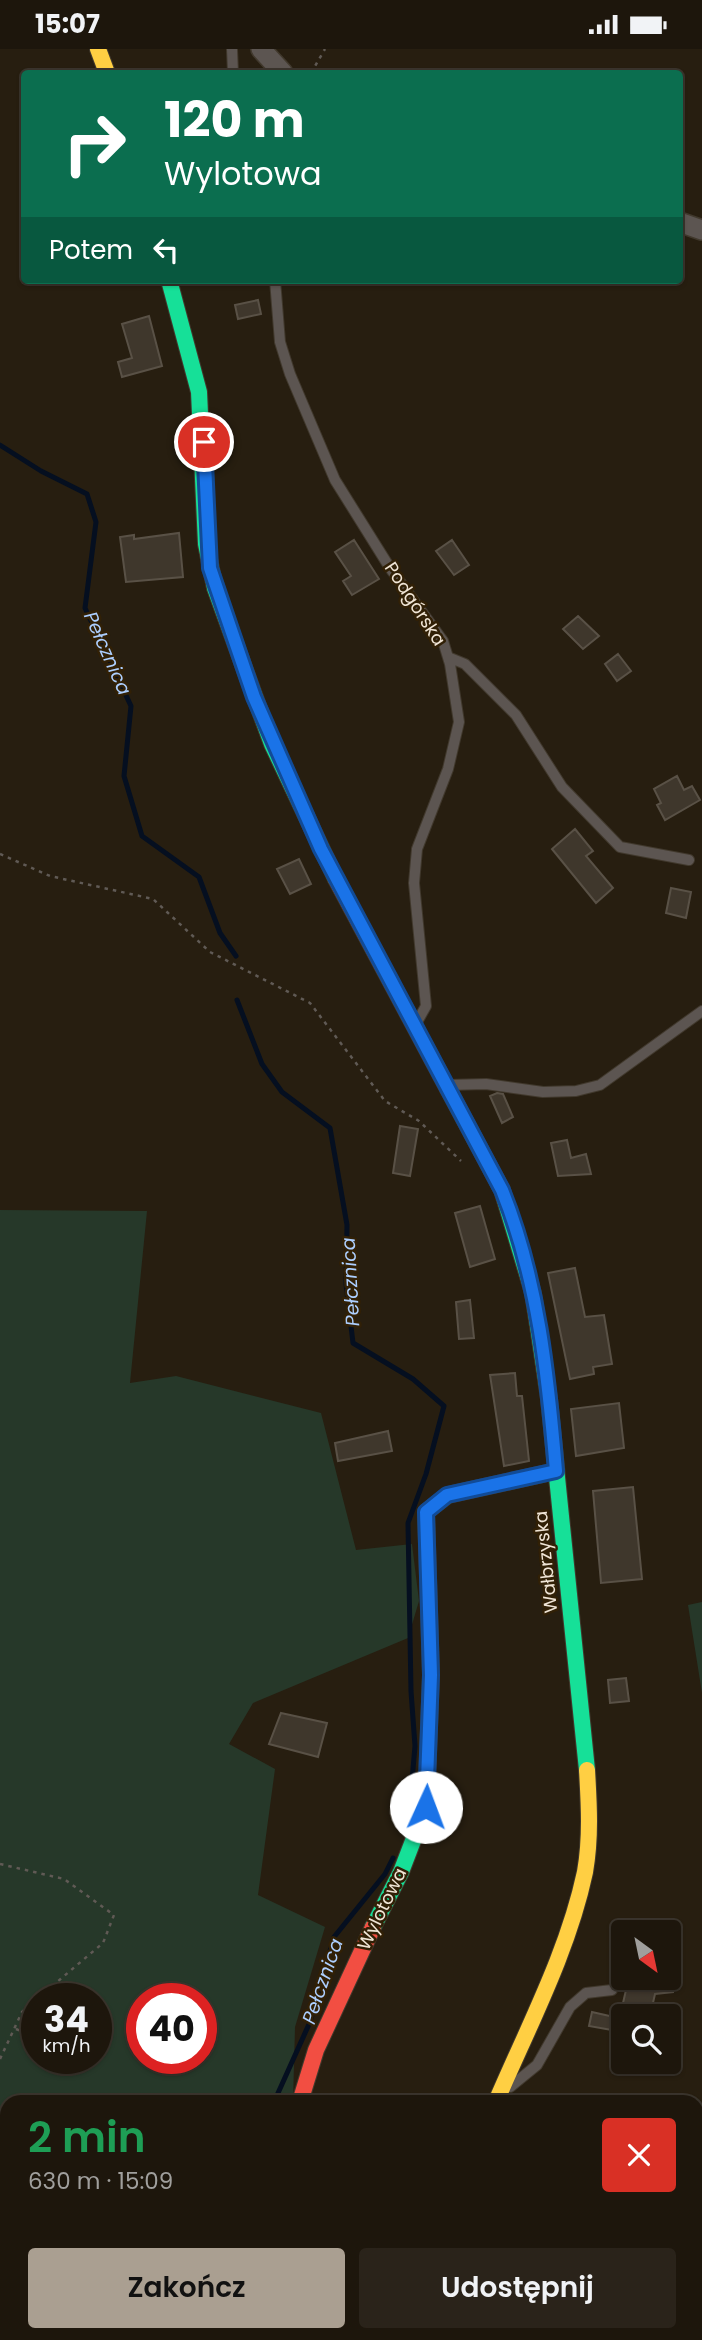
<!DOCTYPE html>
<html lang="pl">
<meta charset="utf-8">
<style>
:root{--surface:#1d160c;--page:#2a231a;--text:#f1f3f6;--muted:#a09f9d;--line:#3b352d;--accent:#aa9f91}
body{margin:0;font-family:Poppins,sans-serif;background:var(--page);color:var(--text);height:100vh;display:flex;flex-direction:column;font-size:26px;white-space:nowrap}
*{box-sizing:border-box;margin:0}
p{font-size:23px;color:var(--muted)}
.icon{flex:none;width:38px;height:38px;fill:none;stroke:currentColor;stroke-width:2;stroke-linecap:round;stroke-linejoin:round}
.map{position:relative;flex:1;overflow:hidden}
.side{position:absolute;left:0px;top:2046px;width:704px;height:247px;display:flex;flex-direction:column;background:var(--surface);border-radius:21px 21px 0 0;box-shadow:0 2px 5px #0004,0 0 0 2px var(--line)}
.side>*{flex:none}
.banner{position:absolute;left:21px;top:21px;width:662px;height:214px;border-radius:7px;box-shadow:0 2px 5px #0004,0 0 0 2px var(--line);background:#0b6e4f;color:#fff;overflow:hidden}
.needle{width:46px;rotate:147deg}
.controls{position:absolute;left:611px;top:1871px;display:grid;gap:14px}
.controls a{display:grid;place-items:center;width:70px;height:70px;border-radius:7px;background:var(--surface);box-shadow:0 2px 5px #0004,0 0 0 2px var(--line);font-size:35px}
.speed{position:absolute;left:21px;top:1934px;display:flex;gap:14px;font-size:35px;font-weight:700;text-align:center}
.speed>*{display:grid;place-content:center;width:91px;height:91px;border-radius:50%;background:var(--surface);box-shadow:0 2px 5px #0004,0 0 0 2px var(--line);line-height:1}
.speed small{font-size:18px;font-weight:400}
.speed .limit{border:10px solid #d22;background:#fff;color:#111}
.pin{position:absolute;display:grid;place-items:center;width:60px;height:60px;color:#fff;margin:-30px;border:4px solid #fff;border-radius:50%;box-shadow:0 2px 7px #0007}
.me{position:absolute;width:77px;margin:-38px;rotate:2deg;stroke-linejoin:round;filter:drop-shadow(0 0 5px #0008)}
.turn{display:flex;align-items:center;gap:24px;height:147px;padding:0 28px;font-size:32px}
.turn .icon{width:91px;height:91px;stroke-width:2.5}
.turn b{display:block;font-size:49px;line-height:60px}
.then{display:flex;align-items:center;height:66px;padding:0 28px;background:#0003;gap:14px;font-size:26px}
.round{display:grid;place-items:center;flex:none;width:74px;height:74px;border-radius:7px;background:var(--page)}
.overview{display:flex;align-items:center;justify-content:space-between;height:119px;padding:0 28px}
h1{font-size:42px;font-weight:600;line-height:52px;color:#1e9e55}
.button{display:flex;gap:14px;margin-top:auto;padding:14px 28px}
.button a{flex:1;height:80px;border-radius:7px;background:var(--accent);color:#111;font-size:28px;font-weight:600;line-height:80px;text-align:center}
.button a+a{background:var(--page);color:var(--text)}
.status{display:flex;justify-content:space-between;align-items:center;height:49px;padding:0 35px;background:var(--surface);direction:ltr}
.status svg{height:19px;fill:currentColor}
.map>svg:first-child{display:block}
.green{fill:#263829;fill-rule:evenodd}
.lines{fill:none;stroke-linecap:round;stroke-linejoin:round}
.stream{stroke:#050f20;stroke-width:5}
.building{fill:#3f372c;stroke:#595146;stroke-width:2}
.lane-casing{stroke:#41392d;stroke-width:12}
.street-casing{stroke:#41392d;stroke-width:22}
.fast-casing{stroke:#41392d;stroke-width:18}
.slow-casing{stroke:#41392d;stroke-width:18}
.jam-casing{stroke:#41392d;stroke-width:18}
.path{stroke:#605a55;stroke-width:2.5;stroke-dasharray:3.5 5;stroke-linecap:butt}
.lane{stroke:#5c5551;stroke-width:10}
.street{stroke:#5c5551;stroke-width:19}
.fast{stroke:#16e098;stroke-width:16}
.slow{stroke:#ffcf43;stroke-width:16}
.jam{stroke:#f24e42;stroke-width:16}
.route-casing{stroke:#114b97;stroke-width:18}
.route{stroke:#1a73e8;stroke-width:12}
.labels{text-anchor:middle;stroke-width:5;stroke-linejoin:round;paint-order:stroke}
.street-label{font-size:18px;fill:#f0e5d6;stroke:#312006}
.water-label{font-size:19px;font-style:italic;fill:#adcfff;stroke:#312006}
</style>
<div class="status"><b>15:07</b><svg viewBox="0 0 49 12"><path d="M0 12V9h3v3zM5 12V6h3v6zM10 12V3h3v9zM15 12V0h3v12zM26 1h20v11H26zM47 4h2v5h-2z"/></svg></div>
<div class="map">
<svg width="702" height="2291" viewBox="0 0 702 2291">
<rect width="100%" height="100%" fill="#271e10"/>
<path class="green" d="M 0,1161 L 147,1162 L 130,1334 L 176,1327 L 321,1364 L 356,1501 L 412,1495 L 419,1552 L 408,1589 L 253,1654 L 229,1695 L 275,1720 L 258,1846 L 325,1878 L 295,1978 L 293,2053 L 7,2053 L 7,2286 L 218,2286 L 215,2291 L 0,2291 ZM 37,1950 L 96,1950 L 96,2009 L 37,2009 ZM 142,1950 L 201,1950 L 201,2009 L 142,2009 Z
M 702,1553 L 702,1644 L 688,1556 Z
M 702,2059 L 702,2291 L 580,2291 L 577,2286 L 696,2286 L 696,2068 Z"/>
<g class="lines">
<path class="stream" d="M 0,396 L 41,422 L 87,445 L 96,473 L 85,559 L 131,657 L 124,727 L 142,787 L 199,828 L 220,884 L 236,907
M 237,951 L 262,1015 L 282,1043 L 330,1079 L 347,1176 L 346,1235 L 353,1294 L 413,1330 L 444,1357 L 426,1425 L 408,1474 L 411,1642 L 415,1697 L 409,1767
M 274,2053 L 310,1973 L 334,1888 L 385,1825 L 393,1809
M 197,2291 L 204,2286"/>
</g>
<path class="building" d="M 258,251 L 261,265 L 238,270 L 235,256 Z
M 149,267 L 162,317 L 122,328 L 118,313 L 132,309 L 122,275 Z
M 179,484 L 183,528 L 126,533 L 120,488 L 134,486 L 134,490 Z
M 354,491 L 379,530 L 352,546 L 343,532 L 351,527 L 335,503 Z
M 452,491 L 469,516 L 454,526 L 436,502 Z
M 578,567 L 599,587 L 583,600 L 563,580 Z
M 618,605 L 631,622 L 617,632 L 605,615 Z
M 677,727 L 684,741 L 692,737 L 700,751 L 665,771 L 657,756 L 661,754 L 654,740 Z
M 575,780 L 593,802 L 586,807 L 613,839 L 596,854 L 552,800 Z
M 299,810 L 311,835 L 290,845 L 277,820 Z
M 671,839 L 691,843 L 686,869 L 666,864 Z
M 497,1044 L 503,1045 L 513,1068 L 502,1074 L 490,1047 Z
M 400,1077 L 418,1080 L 410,1127 L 393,1124 Z
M 567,1091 L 571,1109 L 586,1105 L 591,1125 L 558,1127 L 551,1094 Z
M 480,1157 L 495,1210 L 470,1218 L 455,1164 Z
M 575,1219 L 585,1268 L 604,1266 L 612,1315 L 593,1318 L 594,1325 L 570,1330 L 548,1224 Z
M 470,1251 L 474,1289 L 459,1290 L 456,1253 Z
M 515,1324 L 517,1347 L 522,1347 L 529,1412 L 504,1417 L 490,1326 Z
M 619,1354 L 624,1399 L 576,1407 L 571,1360 Z
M 388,1382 L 392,1402 L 338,1412 L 335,1394 Z
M 633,1438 L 642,1530 L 601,1534 L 593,1442 Z
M 626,1629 L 629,1652 L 610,1654 L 608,1631 Z
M 281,1664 L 327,1674 L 318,1708 L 269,1695 Z
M 629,1928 L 672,1928 L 673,1943 L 655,1945 L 650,1967 L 620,1967 Z
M 592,1963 L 623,1970 L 623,1983 L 589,1977 Z"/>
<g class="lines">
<defs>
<path id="lane" d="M 232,0 L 233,24
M 275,231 L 280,293 L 290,325 L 335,431 L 390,519 L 443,592 L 450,615 L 459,673 L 448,720 L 417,800 L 414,834 L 426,957 L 417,973
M 448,608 L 465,615 L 516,666 L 562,738 L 620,798 L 689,811
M 447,1036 L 486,1035 L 543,1043 L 576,1042 L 600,1036 L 702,962
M 510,2038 L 537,2016 L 570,1958 L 586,1944 L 612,1941"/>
<path id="street" d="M 261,0 L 283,24
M 679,173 L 702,181
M 260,2291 L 261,2286"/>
<path id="fast" d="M 169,231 L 199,343 L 206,495 L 215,539 L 272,695 L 336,830
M 448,1040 L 502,1141 L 533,1244 L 549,1350 L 587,1721
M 373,1878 L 401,1823 L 426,1758 L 431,1626 L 426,1463 L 448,1446 L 556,1422"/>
<path id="slow" d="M 98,0 L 107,24
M 496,2053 C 528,1978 568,1903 585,1823 C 591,1789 589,1755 587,1721
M 388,2291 L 391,2286"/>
<path id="jam" d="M 336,830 L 448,1040
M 300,2053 L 316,2001 L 373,1878"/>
</defs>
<use href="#lane" class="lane-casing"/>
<use href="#street" class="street-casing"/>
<use href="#fast" class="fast-casing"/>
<use href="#slow" class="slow-casing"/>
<use href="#jam" class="jam-casing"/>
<path class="path" d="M 311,24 L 325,0
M 0,805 L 50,827 L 153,850 L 210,903 L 310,954 L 385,1052 L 419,1072 L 461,1112
M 0,1815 L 64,1830 L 114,1866 L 103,1894 L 37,1950
M 16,1980 L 26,1984
M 0,2010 L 22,1963 L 37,1950"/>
<use href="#lane" class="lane"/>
<use href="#street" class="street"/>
<use href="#fast" class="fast"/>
<use href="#slow" class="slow"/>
<use href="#jam" class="jam"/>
</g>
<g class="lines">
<defs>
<path id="route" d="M 204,393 L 210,519 L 254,648 L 321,800 L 502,1141 C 538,1230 548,1327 556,1422 L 447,1446 L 426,1463 L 431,1626 L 426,1758"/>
</defs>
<use href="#route" class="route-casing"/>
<use href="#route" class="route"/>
</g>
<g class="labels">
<g class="street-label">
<text transform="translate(415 555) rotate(57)" y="6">Podgórska</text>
<text transform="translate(546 1513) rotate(-96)" y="6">Wałbrzyska</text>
<text transform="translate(382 1860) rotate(-64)" y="6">Wylotowa</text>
</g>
<g class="water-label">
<text transform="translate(108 604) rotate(66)" y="7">Pełcznica</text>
<text transform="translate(350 1233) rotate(-93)" y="7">Pełcznica</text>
<text transform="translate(322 1932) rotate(-71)" y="7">Pełcznica</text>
</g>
</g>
</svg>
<div class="controls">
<a><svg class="needle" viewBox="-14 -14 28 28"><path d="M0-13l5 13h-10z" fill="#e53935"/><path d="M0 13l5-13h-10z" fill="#a09f9d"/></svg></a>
<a><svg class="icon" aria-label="search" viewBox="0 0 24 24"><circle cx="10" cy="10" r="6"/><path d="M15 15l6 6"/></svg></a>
</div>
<div class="speed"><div>34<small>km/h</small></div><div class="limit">40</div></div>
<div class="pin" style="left:204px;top:393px;background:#d93025"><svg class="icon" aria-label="arrive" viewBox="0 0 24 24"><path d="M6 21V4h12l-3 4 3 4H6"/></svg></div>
<svg class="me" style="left:426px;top:1758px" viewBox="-20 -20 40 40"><circle r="19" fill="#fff"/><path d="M0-13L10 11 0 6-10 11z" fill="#1a73e8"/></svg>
<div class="banner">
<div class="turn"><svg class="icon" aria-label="right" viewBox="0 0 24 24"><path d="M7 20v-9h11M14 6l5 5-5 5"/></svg><div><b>120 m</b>Wylotowa</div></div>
<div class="then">Potem<svg class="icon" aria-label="left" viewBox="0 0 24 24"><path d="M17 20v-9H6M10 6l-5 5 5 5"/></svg></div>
</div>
<section class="side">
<div class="overview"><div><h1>2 min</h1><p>630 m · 15:09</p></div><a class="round" style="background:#d93025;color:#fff"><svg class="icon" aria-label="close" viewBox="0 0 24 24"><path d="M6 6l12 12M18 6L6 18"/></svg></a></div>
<div class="button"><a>Zakończ</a><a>Udostępnij</a></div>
</section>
</div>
